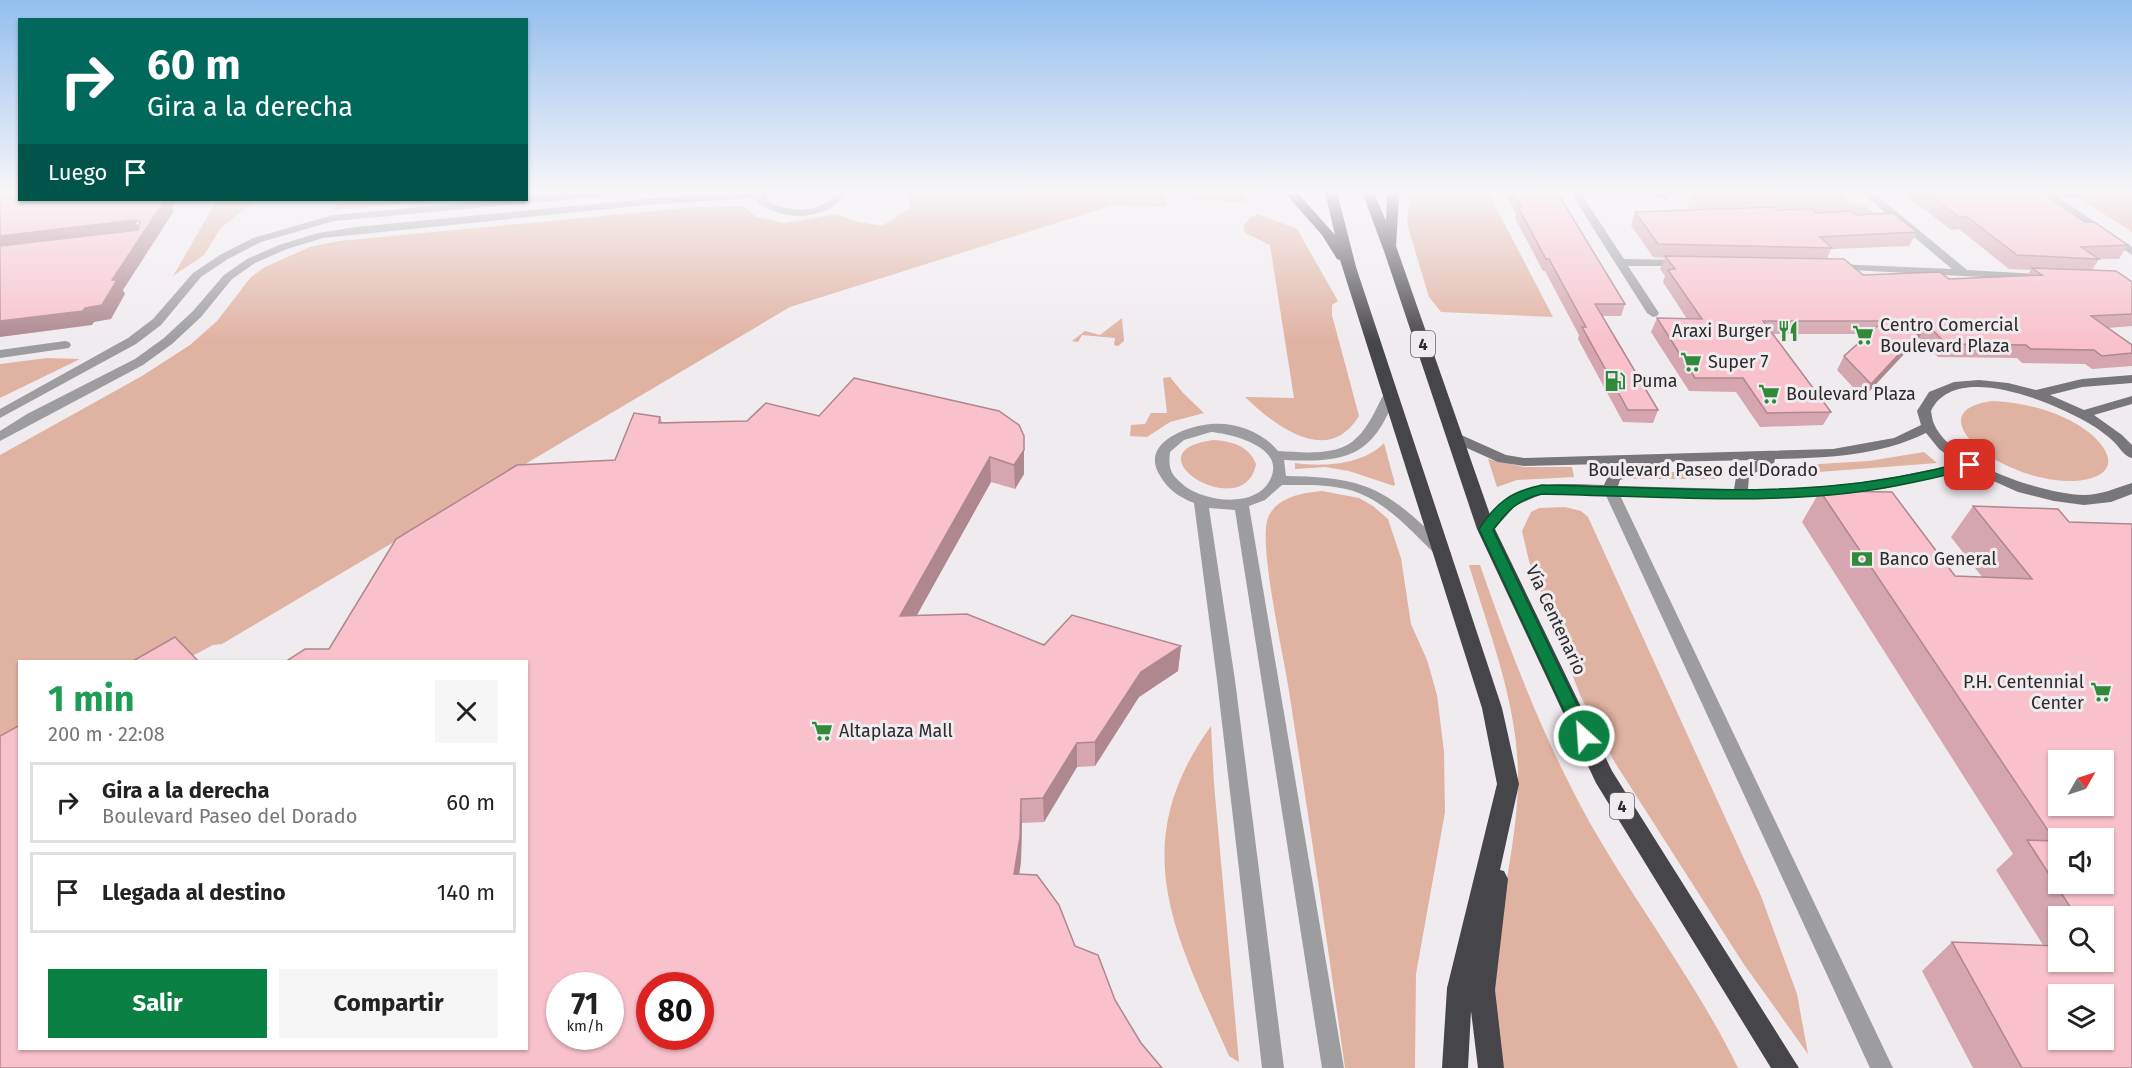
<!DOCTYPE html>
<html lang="es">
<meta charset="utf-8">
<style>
:root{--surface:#fff;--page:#f6f6f6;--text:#222;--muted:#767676;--line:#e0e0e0;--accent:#0b8043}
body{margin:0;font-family:"Fira Sans",sans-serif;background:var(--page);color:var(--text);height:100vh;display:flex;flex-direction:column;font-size:22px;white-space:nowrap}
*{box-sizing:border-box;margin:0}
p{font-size:20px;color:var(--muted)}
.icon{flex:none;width:33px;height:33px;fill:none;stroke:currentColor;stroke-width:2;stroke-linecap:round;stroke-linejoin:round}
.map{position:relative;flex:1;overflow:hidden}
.panel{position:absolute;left:18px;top:660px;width:510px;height:390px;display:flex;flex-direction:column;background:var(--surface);border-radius:0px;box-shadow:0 2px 4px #0004}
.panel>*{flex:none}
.banner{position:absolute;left:18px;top:18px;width:510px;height:183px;border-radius:0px;box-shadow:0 2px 4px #0004;background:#00695c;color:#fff;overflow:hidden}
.needle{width:39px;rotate:51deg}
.tools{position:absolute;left:2048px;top:750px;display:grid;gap:12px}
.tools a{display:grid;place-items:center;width:66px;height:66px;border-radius:0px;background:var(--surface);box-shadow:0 2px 4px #0004;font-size:30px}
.speed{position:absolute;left:546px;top:972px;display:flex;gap:12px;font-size:30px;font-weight:700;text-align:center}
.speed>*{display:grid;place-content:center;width:78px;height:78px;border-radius:50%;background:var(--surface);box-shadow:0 2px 4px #0004;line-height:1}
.speed small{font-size:15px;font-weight:400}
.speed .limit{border:9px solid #d22;background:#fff;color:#111}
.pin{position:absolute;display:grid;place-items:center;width:51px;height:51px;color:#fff;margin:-26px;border-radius:12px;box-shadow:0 3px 9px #0006}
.me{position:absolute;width:66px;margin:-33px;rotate:334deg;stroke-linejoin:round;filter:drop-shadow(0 0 4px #0008)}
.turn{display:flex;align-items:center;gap:21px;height:126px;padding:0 30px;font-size:27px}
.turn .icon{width:78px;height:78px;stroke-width:2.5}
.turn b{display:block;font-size:42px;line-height:51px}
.then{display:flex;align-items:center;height:57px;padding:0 30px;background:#0003;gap:12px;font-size:22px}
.round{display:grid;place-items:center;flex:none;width:63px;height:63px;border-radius:0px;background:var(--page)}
.headline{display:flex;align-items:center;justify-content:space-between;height:102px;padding:0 30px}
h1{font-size:36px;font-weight:700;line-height:45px;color:#1e9e55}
.primary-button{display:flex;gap:12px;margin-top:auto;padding:12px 30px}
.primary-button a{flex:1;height:69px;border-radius:0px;background:var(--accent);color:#fff;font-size:24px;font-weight:700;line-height:69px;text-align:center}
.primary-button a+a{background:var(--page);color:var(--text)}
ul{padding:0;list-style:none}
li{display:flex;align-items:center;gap:18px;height:81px;margin:0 12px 9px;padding:0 18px;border:3px solid var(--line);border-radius:0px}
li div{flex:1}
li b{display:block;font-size:22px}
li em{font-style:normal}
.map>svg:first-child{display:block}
.green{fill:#e0b2a2}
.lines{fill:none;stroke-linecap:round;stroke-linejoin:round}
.street{fill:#9d9d9f;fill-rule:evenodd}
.secondary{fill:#77767a;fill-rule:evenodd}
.highway{fill:#46454a;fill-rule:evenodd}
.wall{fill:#d5a6af;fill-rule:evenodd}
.shaded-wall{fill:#ae878f}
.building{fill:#f8c1cc;stroke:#ae878f;stroke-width:1.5;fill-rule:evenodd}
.route{fill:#0b8043;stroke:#07532c;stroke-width:1.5}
.labels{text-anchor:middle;stroke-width:6;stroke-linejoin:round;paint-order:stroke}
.shield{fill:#f0ebef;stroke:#676466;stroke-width:1.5}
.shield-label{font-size:16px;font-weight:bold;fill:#2c2a2b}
.poi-label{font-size:18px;fill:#2c2a2b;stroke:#f0ebef;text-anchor:start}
.street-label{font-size:18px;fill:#2c2a2b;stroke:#f0ebef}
</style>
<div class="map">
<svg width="2132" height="1068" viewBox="0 0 2132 1068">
<rect width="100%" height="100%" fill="#f0ebef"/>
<path class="green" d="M 906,192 L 1164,192 L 1167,205 L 1165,207 L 1110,206 L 790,307 L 222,644 L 213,645 L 183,661 L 20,662 L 19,764 L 0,775 L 0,455 L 142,376 L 190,345 L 217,321 L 251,277 L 265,267 L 310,247 L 339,241 L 697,207 L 742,206 L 757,217 L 785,223 L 836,214 L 854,221 L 882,226 L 911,208 Z
M 1191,192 L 1241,192 L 1251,203 L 1193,199 Z
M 1410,192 L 1488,192 L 1553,317 L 1441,312 L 1429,297 L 1407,224 Z
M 1696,192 L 1837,192 L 1850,203 L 1863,204 L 1886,223 L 1694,216 L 1687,205 Z
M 2057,192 L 2132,192 L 2132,232 L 2079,198 L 2066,198 Z
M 217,200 L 255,200 L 221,228 L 204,255 L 173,276 Z
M 339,200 L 438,200 L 333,210 Z
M 1258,214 L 1297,229 L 1338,301 L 1332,305 L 1332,315 L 1359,416 C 1328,467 1275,426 1245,397 L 1294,398 L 1270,245 L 1245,233 L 1243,226 L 1251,217 Z
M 1122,318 L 1124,341 L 1118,346 L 1114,345 L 1115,338 L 1082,335 L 1078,342 L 1072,341 L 1085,331 L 1100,335 Z
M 47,358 L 80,359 L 0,398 L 0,364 Z
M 1170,377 L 1183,393 L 1204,413 L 1170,422 L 1147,437 L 1130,436 L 1131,425 L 1145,424 L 1151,413 L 1167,413 L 1163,378 Z
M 1993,401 C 2028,403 2063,412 2091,434 C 2132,471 2092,485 2055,480 C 2033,477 2010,469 1991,457 C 1959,437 1943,407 1993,401 Z
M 1213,440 C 1232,441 1249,446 1256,464 C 1245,526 1125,452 1213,440 Z
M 1384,443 L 1395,484 L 1394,486 L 1349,471 L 1325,467 L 1295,469 L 1295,463 C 1323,467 1363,465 1384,443 Z
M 1924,452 L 1937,463 L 1793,474 L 1819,464 L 1869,461 Z
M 1488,459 L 1524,467 L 1572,467 L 1574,477 L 1517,480 L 1497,487 Z
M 1642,472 L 1720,472 L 1722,475 L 1715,479 L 1633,479 L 1635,474 Z
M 1322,491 L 1359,498 L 1373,506 L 1388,519 L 1401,558 L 1411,624 L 1427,660 L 1437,695 L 1444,752 L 1445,812 L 1416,974 L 1415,1068 L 1345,1068 C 1327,940 1308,812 1288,685 C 1283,653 1258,542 1268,518 C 1276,497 1302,493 1322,491 Z
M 1565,507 L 1581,511 L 1588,517 L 1761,896 L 1797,994 L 1808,1054 L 1743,963 L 1614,761 L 1580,695 L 1529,561 L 1522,531 L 1531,512 L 1539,508 Z
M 1469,565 L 1480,565 C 1511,654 1544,740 1590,823 C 1637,906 1696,982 1738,1068 L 1504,1068 C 1474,972 1519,871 1518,773 C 1517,702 1489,632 1469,565 Z
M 1211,726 L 1214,784 L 1239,1062 L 1229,1056 C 1176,935 1124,847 1211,726 Z"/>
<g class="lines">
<path class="street" d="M 580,192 L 621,192 L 616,195 L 334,221 L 261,242 L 228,259 L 201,277 L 161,325 L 136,344 L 0,418 L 0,409 L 128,338 L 153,319 L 193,273 L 220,255 L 253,238 L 333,215 L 500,200 L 526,200 L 526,197 Z
M 754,192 L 767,192 L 767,200 C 789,214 821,214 838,192 L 848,192 C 827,221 787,222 758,203 L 757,198 L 656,204 L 323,238 L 287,249 L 255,263 L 232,279 L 201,317 L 172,344 L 143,365 L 0,441 L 0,431 L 27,414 L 135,359 L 164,338 L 193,311 L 224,275 L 247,259 L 279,245 L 318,233 L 356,227 L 656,198 Z
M 1576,192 L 1586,192 L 1584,198 L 1624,259 L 1683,260 L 1689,263 L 1683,266 L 1628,266 L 1659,313 L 1657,316 L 1653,317 L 1647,313 L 1574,198 Z
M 1861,192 L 1873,192 L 1967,270 L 2040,274 L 2046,277 L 2040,280 L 1832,269 L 1830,267 L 1836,264 L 1952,269 Z
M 2039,192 L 2051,192 L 2132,247 L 2132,255 Z
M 65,341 L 69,342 L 71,345 L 69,348 L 0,358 L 0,350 Z
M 1390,388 L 1397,392 C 1374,456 1349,463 1284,460 L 1286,476 C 1371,477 1388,491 1448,549 L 1451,553 L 1448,557 L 1438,557 C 1411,531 1384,498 1346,489 C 1325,484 1303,485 1282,485 L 1265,500 L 1249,506 L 1344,1068 L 1322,1068 L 1235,510 L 1209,508 L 1235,680 L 1284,1068 L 1262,1068 L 1217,680 L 1194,503 C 1179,497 1167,489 1159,474 C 1141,443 1186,426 1211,424 C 1235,422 1263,432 1278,451 C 1299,452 1323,455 1343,447 C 1372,435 1380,391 1390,388 ZM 1211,432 C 1232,434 1287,447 1270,480 C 1256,508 1207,502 1186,487 C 1171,475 1168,470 1170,452 L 1184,440 Z
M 1610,484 L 1617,489 L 1893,1068 L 1870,1068 L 1603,489 Z"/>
<path class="secondary" d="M 2132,375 L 2132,383 L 2082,387 L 2050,395 L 2084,410 L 2132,396 L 2132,404 L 2094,415 L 2122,435 L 2132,445 L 2132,458 C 2123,456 2119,446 2112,440 C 2105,434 2097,428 2090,424 C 2055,403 1955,360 1931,411 C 1932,415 1932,420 1934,424 C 1951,464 2043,494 2083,495 C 2102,495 2115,488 2132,483 L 2132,494 L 2111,502 L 2084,505 L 2054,501 L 2018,492 L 1969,470 L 1883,489 L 1794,498 L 1722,499 L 1542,494 L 1515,506 L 1491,533 L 1486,534 L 1479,529 L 1481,525 C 1520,477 1547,484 1604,485 L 1609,474 L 1643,463 L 1524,466 L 1498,462 L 1449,440 L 1447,437 L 1454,433 L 1459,434 L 1506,455 L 1524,458 L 1833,449 L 1894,438 L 1921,425 L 1917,411 L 1929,392 L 1954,382 L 1979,380 L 2008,383 L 2036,390 L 2082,379 ZM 1926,433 L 1939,449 L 1958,463 C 1889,481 1820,490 1748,489 L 1749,476 L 1774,463 L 1775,459 C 1827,458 1879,456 1926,433 ZM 1757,460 L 1737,471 L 1734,489 L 1618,486 L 1620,480 L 1660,467 L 1661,462 Z"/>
<path class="highway" d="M 1284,192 L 1297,192 L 1335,235 L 1325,192 L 1337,192 L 1356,267 L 1502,708 L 1519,784 L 1500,870 L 1504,871 L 1508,879 L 1495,990 L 1504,1068 L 1478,1068 L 1471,1011 L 1468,1068 L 1442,1068 L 1447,988 L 1497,784 L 1482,708 L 1340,260 L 1337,259 L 1322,235 Z
M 1362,192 L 1374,192 L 1386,221 L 1387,197 L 1390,192 L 1402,192 L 1399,197 L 1396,246 L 1495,529 L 1612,771 L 1799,1068 L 1771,1068 L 1596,783 L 1477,529 L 1384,251 Z"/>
</g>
<path class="wall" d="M 1503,192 L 1557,192 L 1625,304 L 1621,316 L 1602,316 L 1658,410 L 1653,423 L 1623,422 L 1578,339 L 1579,335 L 1545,271 L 1543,271 L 1515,218 L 1516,214 Z
M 1643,192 L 1674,192 L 1665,200 Z
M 1902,192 L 2040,192 L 2085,222 L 2128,245 L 2119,259 L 2099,259 L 2092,270 L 2132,282 L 2132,326 L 2108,328 L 2132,345 L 2132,366 L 2092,369 L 2085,364 L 2022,363 L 2017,358 L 1938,357 L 1919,338 L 1863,398 L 1837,370 L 1844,356 L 1869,334 L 1773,334 L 1831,412 L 1823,425 L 1760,427 L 1736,392 L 1689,391 L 1651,332 L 1657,318 L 1687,319 L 1663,282 L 1665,276 L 1660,269 L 1665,258 L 1653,257 L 1631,225 L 1635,212 L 1777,210 L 1856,215 L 1917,232 L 1909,246 L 1831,249 L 1827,259 L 1863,275 L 1949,279 L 2027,276 L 2031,270 L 2009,269 L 1959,229 L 1951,230 Z
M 854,378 L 999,411 L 1019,425 L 1024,436 L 1024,474 L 1015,489 L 991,482 L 917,615 L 967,614 L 1044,645 L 1072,615 L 1181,646 L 1178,671 L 1139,697 L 1095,766 L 1077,767 L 1044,822 L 1022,823 L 1021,861 L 1019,874 L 1037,875 L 1059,905 L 1075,946 L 1098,955 L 1115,1000 L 1141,1043 L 1162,1068 L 0,1068 L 0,736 L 20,725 L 20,1048 L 526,1048 L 526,662 L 285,662 L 305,649 L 329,649 L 396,539 L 517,465 L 615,460 L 634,413 L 660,417 L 662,422 L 747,421 L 766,403 L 819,416 ZM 560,986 L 610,986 L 610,1036 L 560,1036 ZM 650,986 L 700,986 L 700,1036 L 650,1036 Z
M 1820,491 L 1955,576 L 1982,577 L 1951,537 L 1973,506 L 2058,509 L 2132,1068 L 1973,1068 L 1922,971 L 1952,942 L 2043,945 L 1996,870 L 2013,854 L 1802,522 ZM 2058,916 L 2103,916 L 2103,962 L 2058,962 Z"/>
<path class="shaded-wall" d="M 1667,192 L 1674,192 L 1665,200 Z
M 163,200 L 177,200 L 172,208 L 174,211 L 123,290 L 125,294 L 111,319 L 94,322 L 92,325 L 0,337 L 0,236 L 135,220 L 142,234 Z
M 1927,324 L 1919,338 L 1863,398 L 1871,384 Z
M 1024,436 L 1024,474 L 1015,489 L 1014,465 Z
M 990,457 L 991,482 L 903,640 L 900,616 Z
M 1181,646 L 1178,671 L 1139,697 L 1095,766 L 1095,742 L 1141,672 Z
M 1077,743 L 1077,767 L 1044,822 L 1043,798 Z
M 1021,799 L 1022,823 L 1021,861 L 1016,898 L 1014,874 Z"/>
<path class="building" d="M 0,192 L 20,192 L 20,200 L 165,200 L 112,280 L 117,280 L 102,305 L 85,308 L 83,311 L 0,321 L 0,246 L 138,230 L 140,222 L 135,220 L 0,236 Z
M 1512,192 L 1557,192 L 1625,304 L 1595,304 L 1658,410 L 1628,410 L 1582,327 L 1586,327 L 1549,259 L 1546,259 L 1518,207 L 1521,207 Z
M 1926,192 L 2040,192 L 2085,222 L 2094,222 L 2128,245 L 2081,247 L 2099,259 L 2017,255 L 1966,216 L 1959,217 Z
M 1774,207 L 1777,210 L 1812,209 L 1816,213 L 1851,211 L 1856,215 L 1893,213 L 1917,232 L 1820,237 L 1832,248 L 1658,244 L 1635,212 Z
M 1665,256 L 1844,259 L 1863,275 L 1940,272 L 1949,279 L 2042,275 L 2032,268 L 2116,271 L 2132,282 L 2132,314 L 2091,316 L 2132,345 L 2132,353 L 2102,356 L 2094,350 L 2031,349 L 2026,345 L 1946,344 L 1927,324 L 1871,384 L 1844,356 L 1883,321 L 1763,321 L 1831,412 L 1767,413 L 1743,378 L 1695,378 L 1657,318 L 1702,319 L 1668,270 L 1675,269 Z
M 854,378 L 999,411 L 1019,425 L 1024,436 L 1024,450 L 1014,465 L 990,457 L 900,616 L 967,614 L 1044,645 L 1072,615 L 1181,646 L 1141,672 L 1095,742 L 1077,743 L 1043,798 L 1021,799 L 1020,837 L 1014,874 L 1037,875 L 1059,905 L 1075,946 L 1098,955 L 1115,1000 L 1141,1043 L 1162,1068 L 0,1068 L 0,736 L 20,725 L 20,1048 L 526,1048 L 526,662 L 285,662 L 305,649 L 329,649 L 396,539 L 517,465 L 615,460 L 634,413 L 660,417 L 659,423 L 747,421 L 766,403 L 819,416 ZM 560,986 L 610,986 L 610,1036 L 560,1036 ZM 650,986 L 700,986 L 700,1036 L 650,1036 Z
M 1820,491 L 1892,492 L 1955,576 L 2032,579 L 1973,506 L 2058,509 L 2069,522 L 2132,524 L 2132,1068 L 2022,1068 L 1952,942 L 2058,946 L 2058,962 L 2103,962 L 2103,916 L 2076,916 L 2027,840 L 2055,841 ZM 2058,760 L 2103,760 L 2103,806 L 2058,806 ZM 2058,838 L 2103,838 L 2103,884 L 2058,884 ZM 2058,994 L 2103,994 L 2103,1040 L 2058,1040 Z
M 175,637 L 199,662 L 131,662 Z"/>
<linearGradient id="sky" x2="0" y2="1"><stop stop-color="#93beee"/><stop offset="0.56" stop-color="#f8f6f8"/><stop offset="1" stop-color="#f8f6f8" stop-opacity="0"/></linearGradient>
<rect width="2132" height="342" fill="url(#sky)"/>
<path class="route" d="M 1970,461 L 1974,462 L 1976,465 L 1974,468 C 1928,480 1879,491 1830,495 C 1735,503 1638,496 1542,494 C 1518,499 1507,511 1493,530 L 1592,736 L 1590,740 L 1584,742 L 1579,740 L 1576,736 L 1479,529 C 1497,502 1510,492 1542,485 C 1638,487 1735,494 1830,486 C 1877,482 1925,473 1970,461 Z"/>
<defs>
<symbol id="restaurant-bare" viewBox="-9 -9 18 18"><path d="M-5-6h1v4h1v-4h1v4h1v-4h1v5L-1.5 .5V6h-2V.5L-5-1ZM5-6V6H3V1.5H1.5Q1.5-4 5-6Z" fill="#308a3a" stroke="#f0ebef" stroke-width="2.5" paint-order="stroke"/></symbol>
<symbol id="supermarket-bare" viewBox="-9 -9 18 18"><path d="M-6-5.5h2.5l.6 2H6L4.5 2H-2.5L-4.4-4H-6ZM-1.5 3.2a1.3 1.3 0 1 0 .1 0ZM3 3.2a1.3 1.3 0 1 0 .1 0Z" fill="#308a3a" stroke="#f0ebef" stroke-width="2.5" paint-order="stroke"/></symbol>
<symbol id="fuel-bare" viewBox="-9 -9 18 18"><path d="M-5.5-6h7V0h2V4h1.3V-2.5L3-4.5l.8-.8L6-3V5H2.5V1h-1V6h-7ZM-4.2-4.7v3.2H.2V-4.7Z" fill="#308a3a" stroke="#f0ebef" stroke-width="2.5" paint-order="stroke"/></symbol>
<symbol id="bank-bare" viewBox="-9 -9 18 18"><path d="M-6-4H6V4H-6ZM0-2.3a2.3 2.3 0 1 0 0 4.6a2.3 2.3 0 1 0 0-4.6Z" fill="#308a3a" stroke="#f0ebef" stroke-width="2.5" paint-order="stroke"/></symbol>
</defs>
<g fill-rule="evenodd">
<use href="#restaurant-bare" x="1773" y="316" width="30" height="30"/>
<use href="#supermarket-bare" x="1848" y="320" width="30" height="30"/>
<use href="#supermarket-bare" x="1676" y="347" width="30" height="30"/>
<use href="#fuel-bare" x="1600" y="366" width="30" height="30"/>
<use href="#supermarket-bare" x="1754" y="379" width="30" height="30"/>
<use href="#bank-bare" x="1847" y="544" width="30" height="30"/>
<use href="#supermarket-bare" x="2086" y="677" width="30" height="30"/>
<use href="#supermarket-bare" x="807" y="716" width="30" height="30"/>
</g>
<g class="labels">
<g class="shield">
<rect x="1411" y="331" width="24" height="26" rx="4.5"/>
<rect x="1610" y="793" width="24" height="26" rx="4.5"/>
</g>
<g class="shield-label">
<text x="1423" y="350">4</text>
<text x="1622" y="812">4</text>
</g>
<g class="poi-label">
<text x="1880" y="331">Centro Comercial<tspan x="1880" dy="21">Boulevard Plaza</tspan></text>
<text x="1771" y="337" text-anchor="end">Araxi Burger</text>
<text x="1708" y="368">Super 7</text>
<text x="1632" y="387">Puma</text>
<text x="1786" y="400">Boulevard Plaza</text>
<text x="1879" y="565">Banco General</text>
<text x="2084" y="688" text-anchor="end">P.H. Centennial<tspan x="2084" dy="21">Center</tspan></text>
<text x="839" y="737">Altaplaza Mall</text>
</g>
<g class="street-label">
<text x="1703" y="476">Boulevard Paseo del Dorado</text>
<text transform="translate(1556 620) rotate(65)" y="6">Vía Centenario</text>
</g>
</g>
</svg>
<div class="tools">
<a><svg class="needle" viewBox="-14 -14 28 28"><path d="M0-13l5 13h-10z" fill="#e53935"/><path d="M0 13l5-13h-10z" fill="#767676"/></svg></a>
<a><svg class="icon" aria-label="sound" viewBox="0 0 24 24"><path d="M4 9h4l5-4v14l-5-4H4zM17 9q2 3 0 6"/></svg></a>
<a><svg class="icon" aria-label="search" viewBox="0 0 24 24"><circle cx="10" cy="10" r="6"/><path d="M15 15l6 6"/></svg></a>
<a><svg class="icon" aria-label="layers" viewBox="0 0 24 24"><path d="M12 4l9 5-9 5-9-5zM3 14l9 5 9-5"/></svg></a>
</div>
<div class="speed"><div>71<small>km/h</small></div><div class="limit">80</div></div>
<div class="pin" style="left:1970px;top:465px;background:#d93025"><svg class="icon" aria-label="arrive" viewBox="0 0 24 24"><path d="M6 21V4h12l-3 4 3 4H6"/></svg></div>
<svg class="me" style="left:1584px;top:736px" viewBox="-20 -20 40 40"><circle r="17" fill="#0b8043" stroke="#fff" stroke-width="3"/><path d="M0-11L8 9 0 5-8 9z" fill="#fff"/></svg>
<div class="banner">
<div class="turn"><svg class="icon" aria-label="right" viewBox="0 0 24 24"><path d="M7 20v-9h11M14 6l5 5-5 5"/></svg><div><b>60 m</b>Gira a la derecha</div></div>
<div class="then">Luego<svg class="icon" aria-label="arrive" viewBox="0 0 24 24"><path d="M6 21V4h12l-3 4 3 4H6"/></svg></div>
</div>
<section class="panel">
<div class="headline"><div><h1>1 min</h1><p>200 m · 22:08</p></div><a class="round"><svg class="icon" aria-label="close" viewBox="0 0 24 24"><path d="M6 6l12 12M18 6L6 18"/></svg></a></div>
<ul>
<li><svg class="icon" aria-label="right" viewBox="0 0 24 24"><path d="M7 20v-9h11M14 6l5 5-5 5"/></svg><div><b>Gira a la derecha</b><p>Boulevard Paseo del Dorado</p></div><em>60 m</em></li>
<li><svg class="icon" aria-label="arrive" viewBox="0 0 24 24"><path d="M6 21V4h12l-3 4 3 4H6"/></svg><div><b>Llegada al destino</b></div><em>140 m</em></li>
</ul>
<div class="primary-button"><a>Salir</a><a>Compartir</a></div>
</section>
</div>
